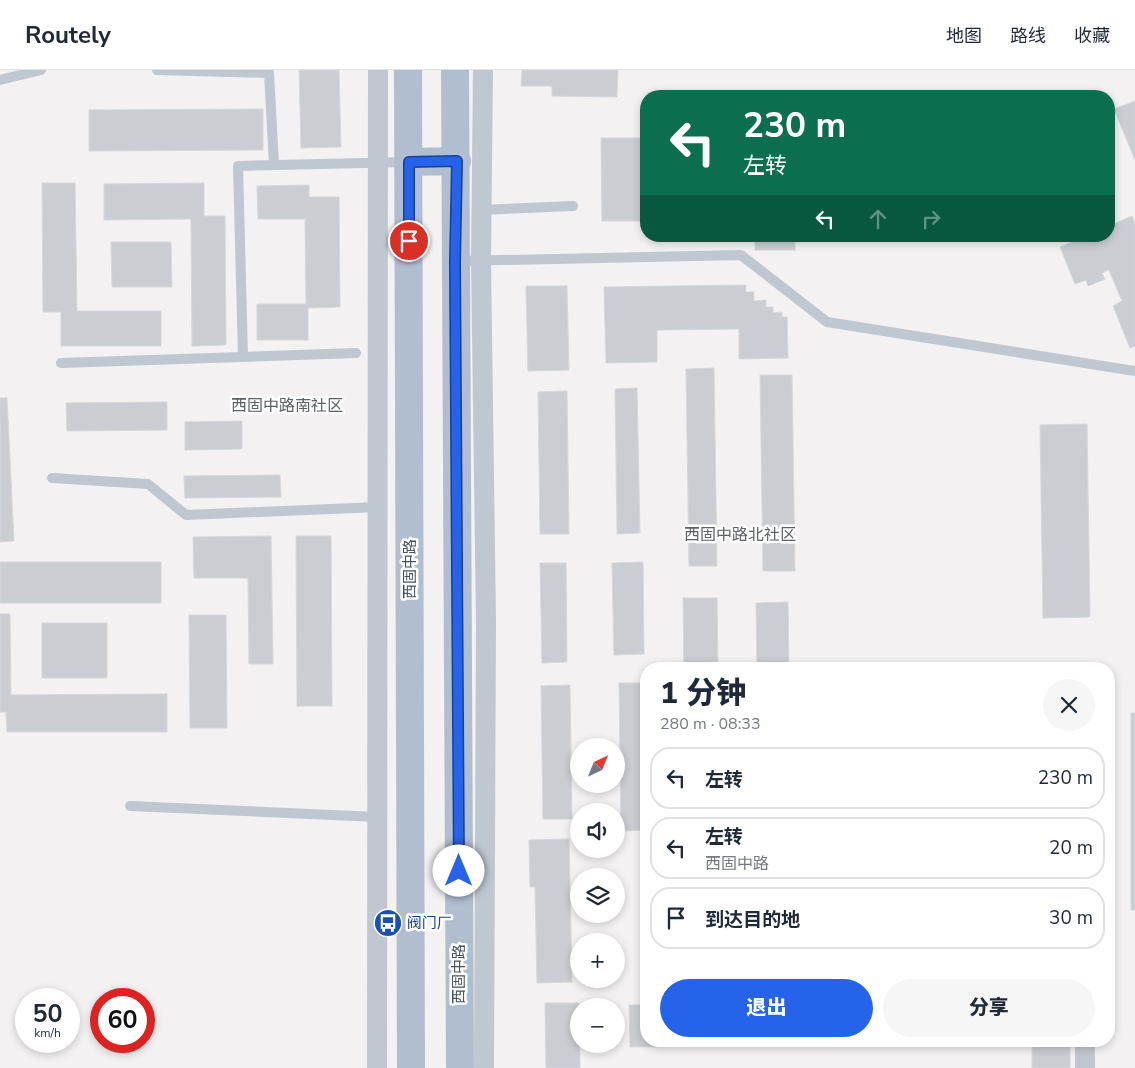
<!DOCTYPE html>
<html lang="zh">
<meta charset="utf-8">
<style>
:root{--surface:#fff;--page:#f6f6f7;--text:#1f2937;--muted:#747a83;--line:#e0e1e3;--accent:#2563eb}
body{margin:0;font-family:"Nunito Sans","Noto Sans SC",sans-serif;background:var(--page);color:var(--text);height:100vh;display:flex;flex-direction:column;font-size:19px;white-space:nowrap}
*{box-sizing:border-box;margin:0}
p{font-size:16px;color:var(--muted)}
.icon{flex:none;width:28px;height:28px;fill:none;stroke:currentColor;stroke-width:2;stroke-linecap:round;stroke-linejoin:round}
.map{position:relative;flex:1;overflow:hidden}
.drawer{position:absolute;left:640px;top:592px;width:475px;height:385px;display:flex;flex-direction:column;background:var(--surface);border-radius:20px;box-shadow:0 2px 8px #0003}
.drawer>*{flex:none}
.banner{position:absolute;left:640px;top:20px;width:475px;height:152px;border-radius:20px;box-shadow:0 2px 8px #0003;background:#0b6e4f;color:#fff;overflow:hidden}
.needle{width:32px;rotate:43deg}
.tools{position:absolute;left:570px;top:668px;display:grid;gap:10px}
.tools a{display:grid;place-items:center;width:55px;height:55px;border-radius:50%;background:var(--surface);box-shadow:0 2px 8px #0003;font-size:25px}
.speed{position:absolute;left:15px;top:918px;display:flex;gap:10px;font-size:25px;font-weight:700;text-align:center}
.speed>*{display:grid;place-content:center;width:65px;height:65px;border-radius:50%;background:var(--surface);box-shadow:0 2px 8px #0003;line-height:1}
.speed small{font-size:12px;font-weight:400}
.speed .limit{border:8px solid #d22;background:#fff;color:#111}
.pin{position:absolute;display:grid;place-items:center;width:42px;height:42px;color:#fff;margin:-21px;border:2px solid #fff;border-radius:50%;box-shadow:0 1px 5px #0007}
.me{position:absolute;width:55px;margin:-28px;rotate:0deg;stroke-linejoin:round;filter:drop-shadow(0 0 4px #0008)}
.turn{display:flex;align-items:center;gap:18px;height:105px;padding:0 20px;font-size:22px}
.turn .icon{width:65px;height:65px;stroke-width:2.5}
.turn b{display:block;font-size:35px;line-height:42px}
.lanes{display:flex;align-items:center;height:48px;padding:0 20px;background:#0003;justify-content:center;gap:25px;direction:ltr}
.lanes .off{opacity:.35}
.round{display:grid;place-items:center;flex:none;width:52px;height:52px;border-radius:26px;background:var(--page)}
.head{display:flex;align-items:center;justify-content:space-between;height:85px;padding:0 20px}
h1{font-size:30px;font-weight:800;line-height:38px}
.cta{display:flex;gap:10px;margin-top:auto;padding:10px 20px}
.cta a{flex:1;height:58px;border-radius:30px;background:var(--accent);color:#fff;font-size:20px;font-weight:800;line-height:58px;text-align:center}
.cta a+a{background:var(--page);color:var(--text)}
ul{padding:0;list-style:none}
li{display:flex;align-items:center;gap:15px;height:62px;margin:0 10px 8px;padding:0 10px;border:2px solid var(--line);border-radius:20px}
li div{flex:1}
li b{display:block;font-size:19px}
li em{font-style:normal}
header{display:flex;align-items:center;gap:30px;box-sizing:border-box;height:70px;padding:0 25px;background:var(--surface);border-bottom:1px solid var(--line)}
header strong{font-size:24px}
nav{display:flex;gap:28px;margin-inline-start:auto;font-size:18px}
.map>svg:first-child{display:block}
.building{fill:#cbcdd3;stroke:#d5d7dc}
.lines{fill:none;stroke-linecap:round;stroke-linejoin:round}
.lane{stroke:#bfc7d0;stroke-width:10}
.street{stroke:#bfc7d0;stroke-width:20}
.primary{stroke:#b1bed0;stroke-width:28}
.route-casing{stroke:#184099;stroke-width:12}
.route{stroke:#2563eb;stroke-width:9}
.labels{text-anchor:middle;stroke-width:5;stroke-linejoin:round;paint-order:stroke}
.street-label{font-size:15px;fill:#49535f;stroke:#fff}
.transit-label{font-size:15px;fill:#164399;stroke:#fff;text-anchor:start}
.neighbourhood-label{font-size:16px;fill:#5d6166;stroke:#fff}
</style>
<header>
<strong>Routely</strong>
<nav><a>地图</a><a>路线</a><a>收藏</a></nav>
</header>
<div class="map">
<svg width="1135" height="998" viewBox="0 0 1135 998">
<rect width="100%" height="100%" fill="#f3f1f1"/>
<path class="building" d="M 299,0 L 339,0 L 341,77 L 301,78 Z
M 522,0 L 618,0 L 617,27 L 552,26 L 552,16 L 521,16 Z
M 1135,31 L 1135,90 L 1114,39 Z
M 263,39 L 263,80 L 89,81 L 89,40 Z
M 601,68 L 646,68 L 646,151 L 602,151 Z
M 42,113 L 75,113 L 77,241 L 161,241 L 161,276 L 61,276 L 61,242 L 43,242 Z
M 204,113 L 204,146 L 225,146 L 226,275 L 192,276 L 191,149 L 104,150 L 104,114 Z
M 309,115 L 309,127 L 339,127 L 340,237 L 308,238 L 308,270 L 257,270 L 257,234 L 306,234 L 305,149 L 258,149 L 257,116 Z
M 1132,146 L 1135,154 L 1135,276 L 1130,278 L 1113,236 L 1122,231 L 1109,200 L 1102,203 L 1105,209 L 1088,216 L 1086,210 L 1075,214 L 1060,177 L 1072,172 L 1070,167 L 1071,166 L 1109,166 L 1109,156 Z
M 755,166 L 795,166 L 795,180 L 755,180 Z
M 111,172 L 171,172 L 172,217 L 112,217 Z
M 746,215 L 746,222 L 754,222 L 754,231 L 766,230 L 766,237 L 773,237 L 773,243 L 782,242 L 782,247 L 787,247 L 788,288 L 739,289 L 739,259 L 657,260 L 657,292 L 606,293 L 604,217 Z
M 526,216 L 567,216 L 569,300 L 528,301 Z
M 714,298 L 717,496 L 689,496 L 686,299 Z
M 760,305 L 792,305 L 795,501 L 763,501 Z
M 637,318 L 640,463 L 617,464 L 615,319 Z
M 567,321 L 569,464 L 540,464 L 538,322 Z
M 0,328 L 7,328 L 14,471 L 0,472 Z
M 167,332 L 167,360 L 67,361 L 66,333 Z
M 242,351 L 242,379 L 185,380 L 185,352 Z
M 1087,354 L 1090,547 L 1043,548 L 1040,355 Z
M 280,405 L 281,427 L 185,428 L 184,406 Z
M 271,466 L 273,594 L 249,594 L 248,508 L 194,508 L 193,467 Z
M 296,466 L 331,466 L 332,636 L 297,636 Z
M 0,492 L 161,492 L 161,533 L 0,533 Z
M 643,492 L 644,584 L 614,585 L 612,493 Z
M 540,493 L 566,493 L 567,592 L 542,593 Z
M 683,528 L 717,528 L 718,599 L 684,599 Z
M 788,532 L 789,599 L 757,599 L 756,533 Z
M 0,544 L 10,544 L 11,625 L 167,624 L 167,662 L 7,662 L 6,642 L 0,642 Z
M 189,545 L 226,545 L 227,658 L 190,658 Z
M 42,553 L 107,553 L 107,608 L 42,608 Z
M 619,613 L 641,613 L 644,760 L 621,761 Z
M 570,615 L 572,749 L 543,749 L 541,616 Z
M 1131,643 L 1135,643 L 1135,840 L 1131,840 Z
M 569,769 L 572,912 L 537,913 L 535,817 L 530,817 L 529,770 Z
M 545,933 L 579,933 L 580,998 L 546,998 Z
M 629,935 L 646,935 L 646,971 L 859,971 L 860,975 L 630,977 Z
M 1032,971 L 1070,971 L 1070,998 L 1032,998 Z"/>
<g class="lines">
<path class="lane" d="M 157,0 L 269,3 L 274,95
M 0,10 L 41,0
M 482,140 L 573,136
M 456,191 L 741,185 L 827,252 L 1135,301
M 243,287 L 238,96 L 408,92
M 61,293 L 356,283
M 52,408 L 148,414 L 186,445 L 378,437
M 130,736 L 377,747"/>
<path class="street" d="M 483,0 L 481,191 L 486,552 L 484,998
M 1085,971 L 1085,998
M 377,998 L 378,0"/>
<path class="primary" d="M 408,0 L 411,998
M 455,0 L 460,998
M 409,92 L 457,91"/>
</g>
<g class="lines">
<defs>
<path id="route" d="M 409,171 L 409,92 L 457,91 L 455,192 L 459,801"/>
</defs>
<use href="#route" class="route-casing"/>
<use href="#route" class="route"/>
</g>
<defs>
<symbol id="bus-disc" viewBox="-11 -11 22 22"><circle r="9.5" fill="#1a4fb4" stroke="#fff"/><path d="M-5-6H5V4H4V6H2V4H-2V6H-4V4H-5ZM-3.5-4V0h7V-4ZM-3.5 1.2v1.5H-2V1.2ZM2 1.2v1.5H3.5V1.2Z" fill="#fff"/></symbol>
</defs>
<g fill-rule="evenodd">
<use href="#bus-disc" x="372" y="837" width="32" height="32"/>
</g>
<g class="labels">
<g class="street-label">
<text transform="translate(410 499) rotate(-90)" y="5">西固中路</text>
<text transform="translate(459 904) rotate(-90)" y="5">西固中路</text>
</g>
<g class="transit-label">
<text x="407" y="858">阀门厂</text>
</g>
<g class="neighbourhood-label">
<text x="287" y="341">西固中路南社区</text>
<text x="740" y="470">西固中路北社区</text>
</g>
</g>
</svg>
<div class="tools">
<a><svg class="needle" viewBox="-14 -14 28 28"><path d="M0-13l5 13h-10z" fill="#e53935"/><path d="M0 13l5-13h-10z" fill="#747a83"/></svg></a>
<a><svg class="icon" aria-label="sound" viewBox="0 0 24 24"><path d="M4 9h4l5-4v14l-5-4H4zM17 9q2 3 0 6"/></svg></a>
<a><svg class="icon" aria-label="layers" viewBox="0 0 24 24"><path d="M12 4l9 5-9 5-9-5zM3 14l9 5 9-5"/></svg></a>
<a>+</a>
<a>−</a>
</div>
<div class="speed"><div>50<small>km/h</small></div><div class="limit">60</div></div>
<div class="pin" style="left:409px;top:171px;background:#d93025"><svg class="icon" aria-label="arrive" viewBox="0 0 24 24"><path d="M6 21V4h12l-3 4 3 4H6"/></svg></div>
<svg class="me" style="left:459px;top:801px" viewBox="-20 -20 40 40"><circle r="19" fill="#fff"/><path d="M0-13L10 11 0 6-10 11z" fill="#2563eb"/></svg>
<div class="banner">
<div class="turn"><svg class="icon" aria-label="left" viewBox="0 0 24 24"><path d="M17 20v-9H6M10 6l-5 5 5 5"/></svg><div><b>230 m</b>左转</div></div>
<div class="lanes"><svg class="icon" aria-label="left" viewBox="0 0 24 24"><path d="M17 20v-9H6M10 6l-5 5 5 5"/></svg><svg class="icon off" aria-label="ahead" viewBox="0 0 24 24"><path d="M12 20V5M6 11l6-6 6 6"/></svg><svg class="icon off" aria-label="right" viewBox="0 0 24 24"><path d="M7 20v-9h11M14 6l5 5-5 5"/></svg></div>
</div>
<section class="drawer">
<div class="head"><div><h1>1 分钟</h1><p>280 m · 08:33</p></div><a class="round"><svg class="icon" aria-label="close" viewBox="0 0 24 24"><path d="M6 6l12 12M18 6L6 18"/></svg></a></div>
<ul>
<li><svg class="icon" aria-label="left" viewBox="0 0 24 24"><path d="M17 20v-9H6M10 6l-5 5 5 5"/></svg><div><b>左转</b></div><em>230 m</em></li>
<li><svg class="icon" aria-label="left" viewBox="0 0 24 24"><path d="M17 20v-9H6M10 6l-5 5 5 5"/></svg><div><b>左转</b><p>西固中路</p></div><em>20 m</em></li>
<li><svg class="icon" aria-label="arrive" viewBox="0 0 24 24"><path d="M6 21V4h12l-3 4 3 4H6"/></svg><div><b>到达目的地</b></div><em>30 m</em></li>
</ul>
<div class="cta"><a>退出</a><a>分享</a></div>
</section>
</div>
